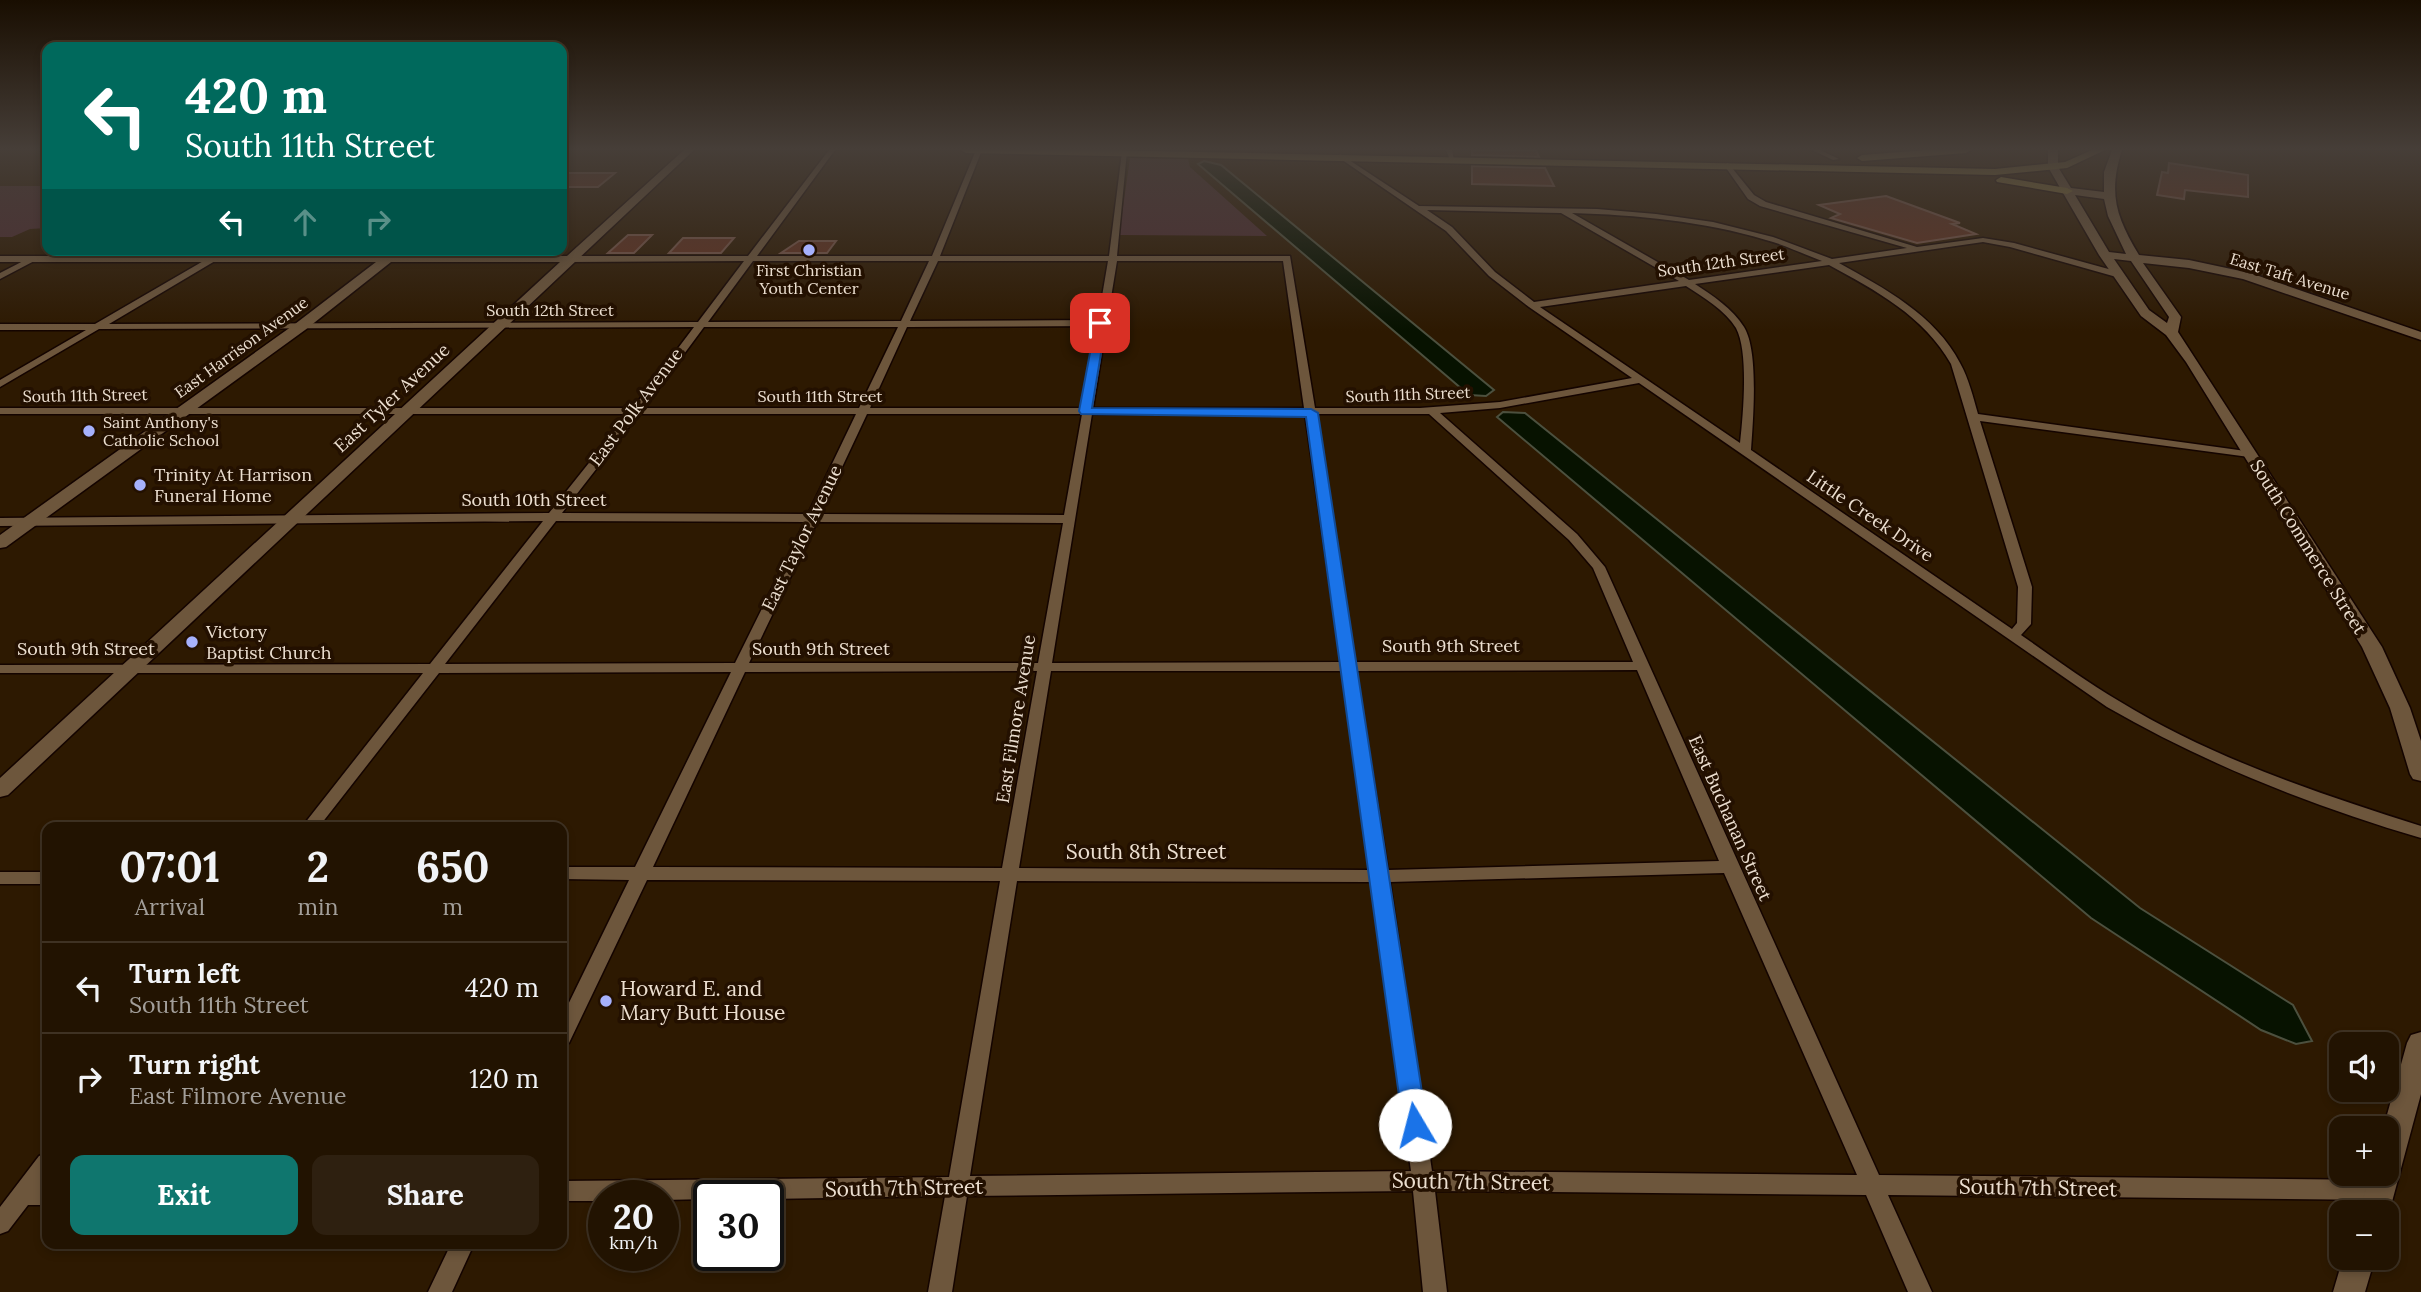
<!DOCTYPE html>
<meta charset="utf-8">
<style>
:root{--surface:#221301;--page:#2e2010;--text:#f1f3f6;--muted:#a29e99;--line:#3f3223;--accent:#0f766e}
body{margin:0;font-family:Lora,serif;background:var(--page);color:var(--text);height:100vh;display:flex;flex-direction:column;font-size:26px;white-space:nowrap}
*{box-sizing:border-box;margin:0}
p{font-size:23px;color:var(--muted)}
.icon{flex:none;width:38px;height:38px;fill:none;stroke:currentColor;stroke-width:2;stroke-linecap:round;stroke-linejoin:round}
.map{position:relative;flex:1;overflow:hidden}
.panel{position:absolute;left:42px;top:822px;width:525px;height:427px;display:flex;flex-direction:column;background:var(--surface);border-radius:14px;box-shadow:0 4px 10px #0003,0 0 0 2px var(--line)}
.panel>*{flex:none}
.guide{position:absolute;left:42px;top:42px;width:525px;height:214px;border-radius:14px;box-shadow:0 4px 10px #0003,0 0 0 2px var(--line);background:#00695c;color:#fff;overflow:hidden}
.controls{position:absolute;left:2329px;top:1032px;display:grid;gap:14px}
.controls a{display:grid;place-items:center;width:70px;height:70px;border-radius:14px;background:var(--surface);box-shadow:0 4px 10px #0003,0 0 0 2px var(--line);font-size:35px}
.speed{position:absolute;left:588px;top:1180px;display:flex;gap:14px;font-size:35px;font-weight:700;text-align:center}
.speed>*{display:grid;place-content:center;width:91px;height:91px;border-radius:50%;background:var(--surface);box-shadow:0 4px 10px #0003,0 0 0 2px var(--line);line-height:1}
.speed small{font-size:18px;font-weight:400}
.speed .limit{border:4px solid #111;border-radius:10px;background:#fff;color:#111}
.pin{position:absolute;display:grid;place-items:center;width:60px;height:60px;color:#fff;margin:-30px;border-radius:14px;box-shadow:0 4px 10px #0006}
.me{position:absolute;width:77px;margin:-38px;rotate:352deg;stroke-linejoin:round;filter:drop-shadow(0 0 5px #0008)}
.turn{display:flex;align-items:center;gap:24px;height:147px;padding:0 28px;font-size:32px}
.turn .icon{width:91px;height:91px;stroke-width:2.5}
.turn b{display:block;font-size:49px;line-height:60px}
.lanes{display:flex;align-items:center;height:66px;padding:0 28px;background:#0003;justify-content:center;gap:35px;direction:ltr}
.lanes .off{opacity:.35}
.eta{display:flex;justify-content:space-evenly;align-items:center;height:119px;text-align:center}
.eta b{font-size:42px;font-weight:700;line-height:49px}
.primary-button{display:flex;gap:14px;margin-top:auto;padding:14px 28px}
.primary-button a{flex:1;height:80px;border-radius:14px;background:var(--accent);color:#fff;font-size:28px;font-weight:700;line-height:80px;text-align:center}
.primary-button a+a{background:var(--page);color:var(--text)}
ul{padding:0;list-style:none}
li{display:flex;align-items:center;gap:21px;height:91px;padding:0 28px;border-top:2px solid var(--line)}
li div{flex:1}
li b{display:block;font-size:26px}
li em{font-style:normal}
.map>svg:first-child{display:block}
.green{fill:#4d2c32}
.water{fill:#071200;stroke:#4c503e;stroke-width:2}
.building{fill:#61301f;stroke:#79574b;stroke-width:2}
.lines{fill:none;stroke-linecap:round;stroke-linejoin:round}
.street-casing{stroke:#140400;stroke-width:3}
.secondary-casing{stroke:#140400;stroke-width:3}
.primary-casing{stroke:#140400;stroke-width:3}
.street{fill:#6d563c;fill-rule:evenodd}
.secondary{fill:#6d563c;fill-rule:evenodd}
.primary{fill:#8a783a;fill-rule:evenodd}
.route{fill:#1a73e8;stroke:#114b97;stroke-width:2}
.poi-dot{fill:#a6b1fc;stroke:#231000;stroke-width:2.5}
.labels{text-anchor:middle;stroke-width:7;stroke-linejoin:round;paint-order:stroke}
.far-street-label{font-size:16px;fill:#ecdfd0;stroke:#231000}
.far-poi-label{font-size:16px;fill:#ecdfd0;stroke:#231000}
.street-label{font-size:18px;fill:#ecdfd0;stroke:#231000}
.poi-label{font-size:18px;fill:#ecdfd0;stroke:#231000;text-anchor:start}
.near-street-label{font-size:21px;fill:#ecdfd0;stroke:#231000}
.near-poi-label{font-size:21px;fill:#ecdfd0;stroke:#231000;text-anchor:start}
</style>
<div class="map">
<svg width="2421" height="1292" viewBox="0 0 2421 1292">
<rect width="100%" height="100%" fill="#2d1901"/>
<path class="green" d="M 1130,158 L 1188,159 L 1190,167 L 1267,236 L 1119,235 Z
M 0,186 L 47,186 L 47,228 L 30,229 L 12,237 L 0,237 Z"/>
<path class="water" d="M 1204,161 L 1221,165 L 1494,390 L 1486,396 L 1469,395 L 1198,164 Z
M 1503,412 L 1525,413 L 2140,908 L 2293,1005 L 2312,1041 L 2296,1044 L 2261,1030 L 2091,918 L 1497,417 Z"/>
<path class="building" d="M 1472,150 L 1536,150 L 1539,157 L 1472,155 Z
M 2169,163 L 2248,175 L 2248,197 L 2185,190 L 2184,199 L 2157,195 L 2162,172 L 2168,173 Z
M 1472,166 L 1545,168 L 1554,186 L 1472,184 Z
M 562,173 L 615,173 L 598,187 L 562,187 Z
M 1886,196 L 1960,223 L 1952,224 L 1976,234 L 1917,243 L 1831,218 L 1840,214 L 1819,205 Z
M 628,235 L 652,235 L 634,253 L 608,253 Z
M 683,238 L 734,238 L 721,253 L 669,253 Z
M 799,241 L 836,241 L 827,253 L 781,253 Z"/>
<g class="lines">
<defs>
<path id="street" d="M 829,150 L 835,150 L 757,256 L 932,256 L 976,150 L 982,150 L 940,256 L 1109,256 L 1122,152 L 1127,151 L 1117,256 L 1290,256 L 1315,408 L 1420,408 L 1500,402 L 1632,378 L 1529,307 L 1489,276 L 1446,231 L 1338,157 L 1340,154 L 1419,206 L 1597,209 L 1656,214 L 1713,222 L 1773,237 L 1832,259 L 1907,248 L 1760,206 L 1748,199 L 1724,165 L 1728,163 L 1754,195 L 1766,202 L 1917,247 L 1983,238 L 2014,243 L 2123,273 L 2123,277 L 2120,278 L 2010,247 L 1983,242 L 1839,263 C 1884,288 1935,315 1960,363 C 1969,379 1973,397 1978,414 L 2253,452 L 2253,456 L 2249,457 L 1980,421 L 2032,587 L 2031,624 L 2021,635 C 2053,657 2085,681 2119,701 C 2212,758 2317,793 2421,826 L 2421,838 C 2312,806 2206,764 2107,707 L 1639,383 L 1500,408 L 1440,413 L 1577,534 L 1605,567 L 1879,1175 L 2381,1180 L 2389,1183 L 2392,1190 L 2389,1197 L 2381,1200 L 1888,1195 L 1932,1292 L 1908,1292 L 1866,1195 L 1435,1191 L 1447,1292 L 1423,1292 L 1413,1191 L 967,1196 L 952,1292 L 928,1292 L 945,1196 L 768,1199 L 768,1195 L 709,1195 L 709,1199 L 663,1200 L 663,1195 L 604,1195 L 604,1201 L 562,1201 L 562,1181 L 949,1177 L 1000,881 L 647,880 L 569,1043 L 562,1045 L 562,1017 L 629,880 L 562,879 L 562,867 L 635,867 L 731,672 L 439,673 L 318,828 L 301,828 L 423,673 L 0,673 L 0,665 L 430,664 L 543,521 L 0,526 L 0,518 L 549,513 L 628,414 L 0,414 L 0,408 L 633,408 L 694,327 L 99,329 L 0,387 L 0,380 L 86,330 L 0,330 L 0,324 L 95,324 L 212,256 L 215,257 L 215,261 L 109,324 L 698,322 L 744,261 L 570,262 L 566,259 L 570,256 L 748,256 ZM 1427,210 L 1561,213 L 1679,281 L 1534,302 L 1495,272 L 1452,227 ZM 1572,213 C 1637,215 1703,221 1766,240 C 1785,245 1803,254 1822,261 L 1689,280 ZM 753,261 L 929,261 L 901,321 L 708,322 ZM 938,261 L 1108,261 L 1098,320 L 910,321 ZM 1117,261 L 1283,261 L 1304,408 L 1093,408 ZM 1829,265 C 1875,290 1924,316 1951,364 L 2018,587 L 2017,623 L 2012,629 L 1751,450 C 1753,421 1759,351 1744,327 C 1732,308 1713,296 1695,284 ZM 1686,286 C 1703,297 1725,310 1736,328 C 1749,352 1743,416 1740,443 L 1540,307 ZM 1097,326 L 1083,408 L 870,408 L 907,327 ZM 704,327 L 898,327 L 859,408 L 644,408 ZM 639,414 L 856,414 L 808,514 L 562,513 ZM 867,414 L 1082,414 L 1064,515 L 820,514 ZM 1092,414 L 1305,414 L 1341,662 L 1052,663 ZM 1316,414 L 1429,414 L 1569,540 L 1593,568 L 1633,662 L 1355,662 ZM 556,521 L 805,522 L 735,663 L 445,664 ZM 817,522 L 1063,523 L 1038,663 L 749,663 ZM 1637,670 L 1719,861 L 1388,870 L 1356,671 ZM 1037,671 L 1002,868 L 653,867 L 745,672 ZM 1051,671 L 1342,671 L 1370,870 L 1019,868 ZM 1724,873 L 1857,1175 L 1432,1171 L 1390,882 ZM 1017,881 L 1372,882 L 1411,1171 L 970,1176 Z
M 1446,150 L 1452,150 L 1454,160 L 1450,160 Z
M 1812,150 L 1820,150 L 1839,159 L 1833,160 Z
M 31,257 L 38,259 L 0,279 L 0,273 Z
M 0,872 L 47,872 L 47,884 L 0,884 Z
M 47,1153 L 47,1179 L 43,1185 L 47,1185 L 47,1205 L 28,1205 L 8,1231 L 0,1234 L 0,1207 L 39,1156 Z
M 451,1244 L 474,1244 L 452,1292 L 428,1292 Z"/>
<path id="secondary" d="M 684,150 L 694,150 L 8,795 L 0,797 L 0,778 L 560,262 L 391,262 L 305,330 L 6,547 L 0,548 L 0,535 L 295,324 L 376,262 L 0,262 L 0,256 L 385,256 L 393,252 L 398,256 L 567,256 Z
M 2048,150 L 2058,150 L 2058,167 L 2071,188 L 2104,192 L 2104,172 L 2112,150 L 2122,150 C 2108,193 2116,217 2139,255 L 2189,260 L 2250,273 L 2421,332 L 2421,340 L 2243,279 L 2189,268 L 2143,263 L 2181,317 L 2178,332 L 2382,647 L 2410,708 L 2421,741 L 2421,781 L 2413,779 L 2410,774 L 2390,708 L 2362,647 L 2186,362 L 2166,335 L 2141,316 L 2099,255 L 2048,167 ZM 2075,195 L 2104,199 L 2108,216 L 2126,254 L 2109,252 ZM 2114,259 L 2131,261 L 2169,317 L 2167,323 L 2149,310 Z
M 2421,1032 L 2421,1094 L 2389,1213 L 2387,1218 L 2387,1213 L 2359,1213 L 2370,1174 L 2387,1174 L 2387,1129 L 2383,1129 L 2407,1043 L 2411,1035 Z
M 2343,1258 L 2375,1258 L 2365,1292 L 2333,1292 Z"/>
<path id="primary" d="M 961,150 L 1106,150 L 1995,169 L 2065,162 L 2092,150 L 2105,150 L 2067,168 L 1995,175 L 966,153 Z
M 1927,150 L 1971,150 L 1966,153 L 1862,161 L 1857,158 L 1862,155 Z
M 2001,177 L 2067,188 L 2073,191 L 2067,194 L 1997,182 L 1996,180 Z"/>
</defs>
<use href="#street" class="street-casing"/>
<use href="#secondary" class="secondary-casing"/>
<use href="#primary" class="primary-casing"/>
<use href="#street" class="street"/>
<use href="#secondary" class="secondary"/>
<use href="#primary" class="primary"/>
</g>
<linearGradient id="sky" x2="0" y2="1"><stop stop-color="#190e01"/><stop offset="0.45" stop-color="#463e38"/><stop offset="1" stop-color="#463e38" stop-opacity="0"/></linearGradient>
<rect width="2421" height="331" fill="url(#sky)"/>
<path class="route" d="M 1096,321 L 1106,323 L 1092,408 L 1311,409 L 1318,413 L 1427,1125 L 1423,1133 L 1415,1136 L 1406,1133 L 1403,1125 L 1306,417 L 1081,414 L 1079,411 Z"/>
<g class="poi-dot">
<circle cx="809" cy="250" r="7"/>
<circle cx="89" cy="431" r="7"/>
<circle cx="140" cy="485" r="7"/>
<circle cx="192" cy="642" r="7"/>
<circle cx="606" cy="1001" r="7"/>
</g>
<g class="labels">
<g class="far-street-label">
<text transform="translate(1721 262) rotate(-8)" y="6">South 12th Street</text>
<text transform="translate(2290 276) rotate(17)" y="6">East Taft Avenue</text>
<text x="550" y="316">South 12th Street</text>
<text transform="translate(241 347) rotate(-36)" y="6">East Harrison Avenue</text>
<text transform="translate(1408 394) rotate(-2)" y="6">South 11th Street</text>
<text transform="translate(85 395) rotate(-1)" y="6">South 11th Street</text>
<text x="820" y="402">South 11th Street</text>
</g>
<g class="far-poi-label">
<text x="809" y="276">First Christian<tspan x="809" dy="18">Youth Center</tspan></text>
<text x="103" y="428" text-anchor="start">Saint Anthony's<tspan x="103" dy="18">Catholic School</tspan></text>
</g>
<g class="street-label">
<text transform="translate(392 398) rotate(-43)" y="6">East Tyler Avenue</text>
<text transform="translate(636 407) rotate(-53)" y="6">East Polk Avenue</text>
<text x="534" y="506">South 10th Street</text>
<text transform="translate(1870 516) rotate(34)" y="6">Little Creek Drive</text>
<text transform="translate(802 538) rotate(-64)" y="6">East Taylor Avenue</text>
<text transform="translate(2308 547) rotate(58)" y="6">South Commerce Street</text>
<text x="1451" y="652">South 9th Street</text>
<text x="86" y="655">South 9th Street</text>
<text x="821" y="655">South 9th Street</text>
<text transform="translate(1016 719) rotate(-81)" y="6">East Filmore Avenue</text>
<text transform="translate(1730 818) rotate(66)" y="6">East Buchanan Street</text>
</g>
<g class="poi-label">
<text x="154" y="481">Trinity At Harrison<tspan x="154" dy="21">Funeral Home</tspan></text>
<text x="206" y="638">Victory<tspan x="206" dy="21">Baptist Church</tspan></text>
</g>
<g class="near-street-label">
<text x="1146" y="859">South 8th Street</text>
<text transform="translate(1471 1182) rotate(1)" y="7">South 7th Street</text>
<text transform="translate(904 1188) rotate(-1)" y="7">South 7th Street</text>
<text transform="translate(2038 1188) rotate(1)" y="7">South 7th Street</text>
</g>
<g class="near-poi-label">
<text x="620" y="996">Howard E. and<tspan x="620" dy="24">Mary Butt House</tspan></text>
</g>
</g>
</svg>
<div class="controls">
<a><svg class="icon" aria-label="sound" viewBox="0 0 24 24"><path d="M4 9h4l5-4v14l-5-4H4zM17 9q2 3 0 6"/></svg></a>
<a>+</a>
<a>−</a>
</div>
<div class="speed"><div>20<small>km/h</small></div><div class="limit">30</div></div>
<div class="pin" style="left:1100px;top:323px;background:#d93025"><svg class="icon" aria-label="arrive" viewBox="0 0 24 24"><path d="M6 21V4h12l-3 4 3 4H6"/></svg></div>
<svg class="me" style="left:1415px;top:1125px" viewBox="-20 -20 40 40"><circle r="19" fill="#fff"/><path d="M0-13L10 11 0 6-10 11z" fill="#1a73e8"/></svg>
<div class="guide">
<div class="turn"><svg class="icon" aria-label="left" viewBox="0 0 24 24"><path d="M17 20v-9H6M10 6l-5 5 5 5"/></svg><div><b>420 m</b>South 11th Street</div></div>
<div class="lanes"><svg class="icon" aria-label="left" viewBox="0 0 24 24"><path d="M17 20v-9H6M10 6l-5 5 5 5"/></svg><svg class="icon off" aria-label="ahead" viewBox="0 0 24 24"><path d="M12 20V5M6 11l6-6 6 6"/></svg><svg class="icon off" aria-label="right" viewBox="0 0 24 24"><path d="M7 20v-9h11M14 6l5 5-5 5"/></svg></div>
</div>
<section class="panel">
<div class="eta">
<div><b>07:01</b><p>Arrival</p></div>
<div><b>2</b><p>min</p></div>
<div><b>650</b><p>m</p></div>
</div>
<ul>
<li><svg class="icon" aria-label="left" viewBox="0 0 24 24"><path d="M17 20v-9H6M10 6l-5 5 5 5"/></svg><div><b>Turn left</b><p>South 11th Street</p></div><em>420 m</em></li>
<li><svg class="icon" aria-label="right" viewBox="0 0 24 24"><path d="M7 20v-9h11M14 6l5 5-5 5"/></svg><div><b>Turn right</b><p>East Filmore Avenue</p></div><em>120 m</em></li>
</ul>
<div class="primary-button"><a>Exit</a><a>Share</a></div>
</section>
</div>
